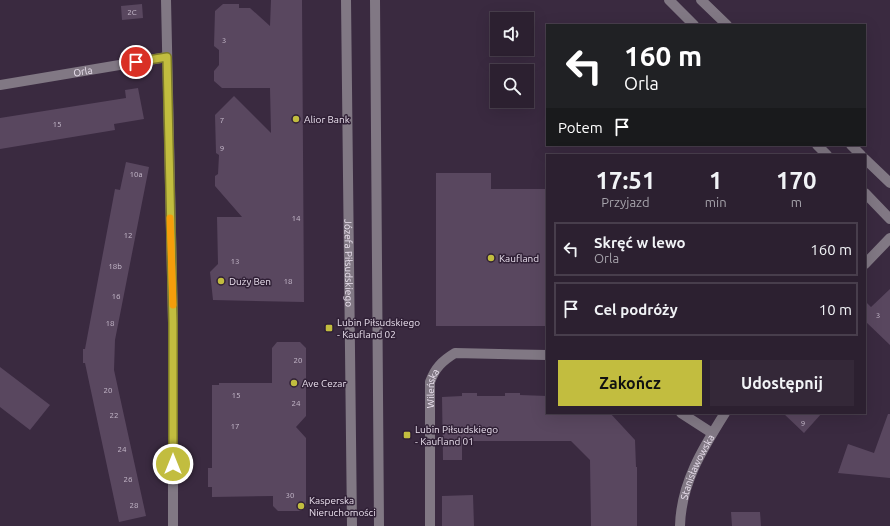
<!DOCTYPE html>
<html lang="pl">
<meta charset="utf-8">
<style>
:root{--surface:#2c2030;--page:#342838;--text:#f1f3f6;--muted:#a6a3ab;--line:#483e4c;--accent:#c2bd3f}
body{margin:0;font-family:Ubuntu,sans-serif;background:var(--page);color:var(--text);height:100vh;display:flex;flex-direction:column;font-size:15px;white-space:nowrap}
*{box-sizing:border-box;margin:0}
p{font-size:13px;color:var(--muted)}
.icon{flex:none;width:22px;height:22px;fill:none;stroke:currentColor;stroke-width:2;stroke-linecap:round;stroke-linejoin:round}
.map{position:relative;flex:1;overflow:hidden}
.drawer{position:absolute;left:546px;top:154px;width:320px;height:260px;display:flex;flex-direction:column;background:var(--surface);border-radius:0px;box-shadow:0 4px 16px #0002,0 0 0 1px var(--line)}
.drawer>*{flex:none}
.guide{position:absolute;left:546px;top:24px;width:320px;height:122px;border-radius:0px;box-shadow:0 4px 16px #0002,0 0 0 1px var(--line);background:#202124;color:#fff;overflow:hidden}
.tools{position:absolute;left:490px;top:12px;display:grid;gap:8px}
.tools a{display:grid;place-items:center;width:44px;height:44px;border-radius:0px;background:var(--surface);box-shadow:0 4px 16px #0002,0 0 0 1px var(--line);font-size:20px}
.pin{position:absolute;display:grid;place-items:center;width:34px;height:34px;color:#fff;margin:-17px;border:2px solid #fff;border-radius:50%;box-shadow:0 1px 4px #0007}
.me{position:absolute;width:44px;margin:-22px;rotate:0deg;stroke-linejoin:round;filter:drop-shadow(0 0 3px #0008)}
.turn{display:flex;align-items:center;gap:14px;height:84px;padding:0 12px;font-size:18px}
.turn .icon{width:52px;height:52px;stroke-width:2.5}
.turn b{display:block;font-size:28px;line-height:34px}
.then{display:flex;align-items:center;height:38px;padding:0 12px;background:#0003;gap:8px;font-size:15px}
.eta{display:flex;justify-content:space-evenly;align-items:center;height:68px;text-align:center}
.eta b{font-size:24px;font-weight:600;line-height:28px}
.button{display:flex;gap:8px;margin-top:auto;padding:8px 12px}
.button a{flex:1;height:46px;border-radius:0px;background:var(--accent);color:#111;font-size:16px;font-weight:600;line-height:46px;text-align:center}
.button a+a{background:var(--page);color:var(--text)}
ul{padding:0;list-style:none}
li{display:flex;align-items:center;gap:12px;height:54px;margin:0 8px 6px;padding:0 4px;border:2px solid var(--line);border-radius:0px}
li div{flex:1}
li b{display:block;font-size:15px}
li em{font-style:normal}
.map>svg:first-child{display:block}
.building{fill:#59475f}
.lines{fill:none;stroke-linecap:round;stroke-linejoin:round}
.minor{stroke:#817884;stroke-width:10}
.route-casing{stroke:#7e7b29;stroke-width:10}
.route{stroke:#c2bd3f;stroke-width:7}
.slow{stroke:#f59e0b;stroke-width:7}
.poi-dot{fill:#c2bd3f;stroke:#302036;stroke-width:1.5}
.labels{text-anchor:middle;stroke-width:3;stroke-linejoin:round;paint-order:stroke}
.number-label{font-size:8px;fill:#c6bacb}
.street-label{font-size:10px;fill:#ebe1ef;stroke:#302036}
.poi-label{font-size:10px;fill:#ebe1ef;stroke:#302036;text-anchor:start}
</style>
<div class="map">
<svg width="890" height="526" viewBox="0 0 890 526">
<rect width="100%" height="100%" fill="#3a2a40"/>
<path class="building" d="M 271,0 L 302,0 L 304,302 L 213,300 L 210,272 L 218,264 L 217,217 L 242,217 L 215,186 L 215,176 L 218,174 L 219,155 L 216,153 L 215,115 L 234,96 L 271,133 L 270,88 L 222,88 L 214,81 L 214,71 L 219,65 L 219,50 L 214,46 L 215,11 L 223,4 L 239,4 L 239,8 L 250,8 L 270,26 Z
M 142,4 L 143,18 L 122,20 L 121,6 Z
M 138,88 L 144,119 L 114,124 L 115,130 L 0,149 L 0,118 L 126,98 L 125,90 Z
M 126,162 L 149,167 L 115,340 L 114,370 L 146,516 L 119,522 L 85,363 L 83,363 L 83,349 L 85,349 L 115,189 L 120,190 Z
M 436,173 L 491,173 L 491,189 L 547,189 L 547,326 L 436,326 Z
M 890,289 L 890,345 L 865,321 L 865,301 L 871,307 Z
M 277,342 L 300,342 L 306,348 L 306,416 L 296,427 L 306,438 L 306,506 L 301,511 L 278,511 L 273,506 L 273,496 L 212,497 L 212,487 L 208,487 L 208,468 L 212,468 L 212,385 L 219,385 L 219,383 L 272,383 L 272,348 Z
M 0,367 L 50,405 L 30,430 L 0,407 Z
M 462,393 L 477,393 L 477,396 L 505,396 L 505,393 L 520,393 L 520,395 L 547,396 L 547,413 L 610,413 L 635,440 L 636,467 L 637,467 L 637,526 L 591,526 L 590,460 L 571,441 L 462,441 L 462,460 L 443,460 L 442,397 L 462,396 Z
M 783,413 L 822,413 L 804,433 Z
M 888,414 L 890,414 L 890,478 L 838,473 L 848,444 L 874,453 Z
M 473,495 L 474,526 L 442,526 L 442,496 Z
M 731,512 L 760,512 L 761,526 L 732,526 Z"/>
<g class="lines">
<g class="minor">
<path d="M 166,0 L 173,323 L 173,526"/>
<path id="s1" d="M 346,0 L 352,526"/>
<path d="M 375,0 L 379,526"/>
<path d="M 669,0 L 694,25"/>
<path d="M 701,0 L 727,25"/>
<path id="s2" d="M 0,85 L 167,57"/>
<path d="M 817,145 L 827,155"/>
<path d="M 851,145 L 861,155"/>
<path d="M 865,159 L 890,183"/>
<path d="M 865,193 L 890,219"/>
<path d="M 865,264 L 890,238"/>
<path d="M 681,413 L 712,433"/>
<path id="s3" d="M 430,526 L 430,382 C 435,368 442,361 455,353 L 547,355"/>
<path id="s4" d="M 680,526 C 681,483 703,448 725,413"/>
</g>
</g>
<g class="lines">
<defs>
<path id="route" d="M 136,62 L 167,57 L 173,323 L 173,464"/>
</defs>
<use href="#route" class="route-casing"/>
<use href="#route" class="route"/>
<path class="slow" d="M 170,218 L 173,305"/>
</g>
<g class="poi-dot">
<circle cx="296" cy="119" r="4"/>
<circle cx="491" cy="258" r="4"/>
<circle cx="221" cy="281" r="4"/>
<rect x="325" y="324" width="8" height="8" rx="2"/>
<circle cx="294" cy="383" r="4"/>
<rect x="403" y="431" width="8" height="8" rx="2"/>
<circle cx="301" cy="506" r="4"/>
</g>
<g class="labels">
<g class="number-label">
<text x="132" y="15">2C</text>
<text x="224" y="43">3</text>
<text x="222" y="123">7</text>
<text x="57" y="127">15</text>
<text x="222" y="151">9</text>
<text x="136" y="177">10a</text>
<text x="296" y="221">14</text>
<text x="128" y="238">12</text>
<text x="235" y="264">13</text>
<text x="115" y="269">18b</text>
<text x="288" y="284">18</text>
<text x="116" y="299">16</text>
<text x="878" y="318">3</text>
<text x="110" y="326">18</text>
<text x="298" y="363">20</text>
<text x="108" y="393">20</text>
<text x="236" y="398">15</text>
<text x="296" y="406">24</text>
<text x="114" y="418">22</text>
<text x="803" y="426">9</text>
<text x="235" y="429">17</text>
<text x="122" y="452">24</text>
<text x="128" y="482">26</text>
<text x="290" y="498">30</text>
<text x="134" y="508">28</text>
</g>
<g class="street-label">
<text dy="4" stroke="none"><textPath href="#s2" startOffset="84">Orla</textPath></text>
<text dy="4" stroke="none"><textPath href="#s1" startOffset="263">Józefa Piłsudskiego</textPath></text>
<text dy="4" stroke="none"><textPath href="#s3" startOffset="138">Wileńska</textPath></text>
<text dy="4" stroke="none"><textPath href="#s4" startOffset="62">Stanisławowska</textPath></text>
</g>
<g class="poi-label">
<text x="304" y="123">Alior Bank</text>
<text x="499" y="262">Kaufland</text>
<text x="229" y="285">Duży Ben</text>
<text x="337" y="326">Lubin Piłsudskiego<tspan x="337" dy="12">- Kaufland 02</tspan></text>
<text x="302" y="387">Ave Cezar</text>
<text x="415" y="433">Lubin Piłsudskiego<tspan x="415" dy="12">- Kaufland 01</tspan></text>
<text x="309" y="504">Kasperska<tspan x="309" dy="12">Nieruchomości</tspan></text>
</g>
</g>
</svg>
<div class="tools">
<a><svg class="icon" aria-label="sound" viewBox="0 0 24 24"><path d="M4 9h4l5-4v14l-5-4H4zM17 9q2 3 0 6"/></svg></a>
<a><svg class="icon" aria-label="search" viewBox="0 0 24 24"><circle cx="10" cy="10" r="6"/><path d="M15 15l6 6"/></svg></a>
</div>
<div class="pin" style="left:136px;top:62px;background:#d93025"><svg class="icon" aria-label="arrive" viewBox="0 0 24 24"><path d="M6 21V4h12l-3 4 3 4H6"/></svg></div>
<svg class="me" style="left:173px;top:464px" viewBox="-20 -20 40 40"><circle r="17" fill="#c2bd3f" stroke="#fff" stroke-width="3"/><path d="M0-11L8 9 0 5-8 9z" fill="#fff"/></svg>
<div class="guide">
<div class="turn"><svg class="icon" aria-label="left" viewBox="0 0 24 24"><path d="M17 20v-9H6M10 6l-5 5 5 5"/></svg><div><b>160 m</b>Orla</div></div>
<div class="then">Potem<svg class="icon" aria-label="arrive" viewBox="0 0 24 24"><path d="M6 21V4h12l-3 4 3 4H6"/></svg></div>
</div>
<section class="drawer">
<div class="eta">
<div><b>17:51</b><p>Przyjazd</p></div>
<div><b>1</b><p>min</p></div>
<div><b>170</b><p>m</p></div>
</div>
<ul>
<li><svg class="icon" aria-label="left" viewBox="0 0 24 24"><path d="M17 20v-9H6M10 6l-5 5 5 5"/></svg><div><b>Skręć w lewo</b><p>Orla</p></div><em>160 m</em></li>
<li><svg class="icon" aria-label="arrive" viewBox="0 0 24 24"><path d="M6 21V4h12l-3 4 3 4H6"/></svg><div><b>Cel podróży</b></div><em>10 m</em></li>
</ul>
<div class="button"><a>Zakończ</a><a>Udostępnij</a></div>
</section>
</div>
